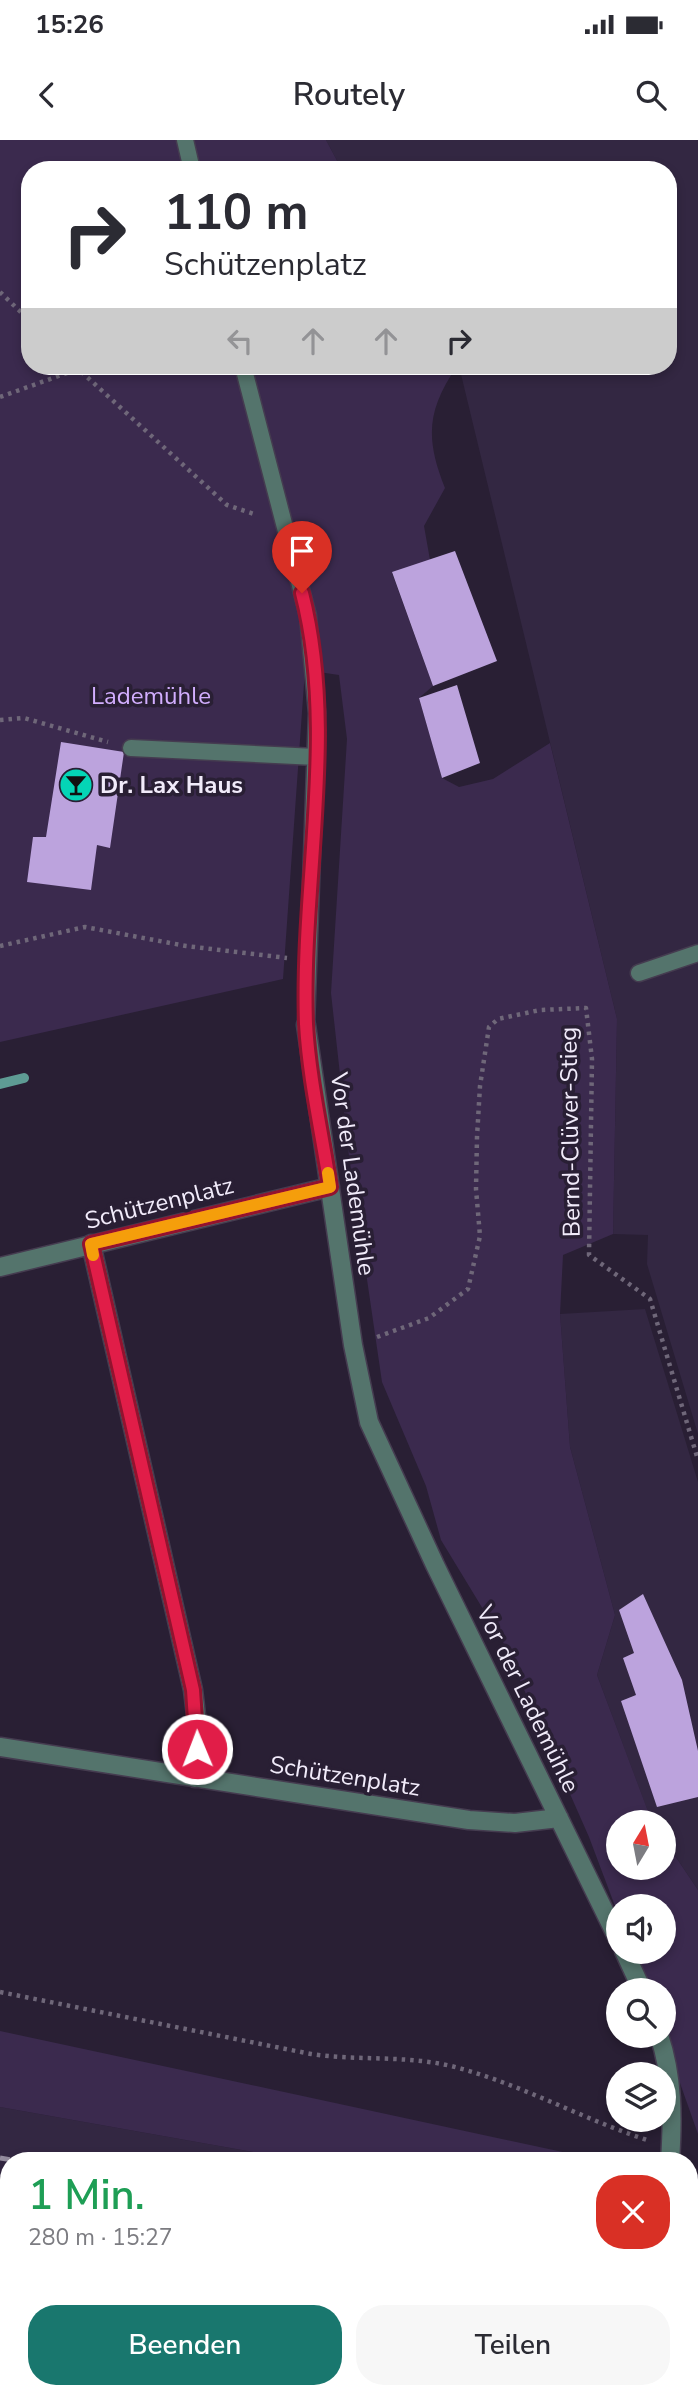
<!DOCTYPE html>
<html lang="de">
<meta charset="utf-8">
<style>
:root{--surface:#fff;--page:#f7f7f7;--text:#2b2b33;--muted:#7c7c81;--accent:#19776e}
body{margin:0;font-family:"Nunito Sans",sans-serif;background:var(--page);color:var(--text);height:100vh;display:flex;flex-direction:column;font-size:26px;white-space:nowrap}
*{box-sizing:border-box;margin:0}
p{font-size:23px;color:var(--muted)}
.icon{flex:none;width:38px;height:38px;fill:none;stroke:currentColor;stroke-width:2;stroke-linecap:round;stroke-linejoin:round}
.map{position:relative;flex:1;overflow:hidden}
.sheet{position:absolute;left:0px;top:2012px;width:698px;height:247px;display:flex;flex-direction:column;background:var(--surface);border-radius:28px 28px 0 0;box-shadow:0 4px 10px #0003}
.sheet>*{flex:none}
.guide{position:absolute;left:21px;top:21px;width:656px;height:214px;border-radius:28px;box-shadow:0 4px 10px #0003;background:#fff;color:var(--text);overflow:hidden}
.needle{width:46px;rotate:10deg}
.controls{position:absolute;left:606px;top:1670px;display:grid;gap:14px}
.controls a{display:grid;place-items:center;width:70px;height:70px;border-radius:50%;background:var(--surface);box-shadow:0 4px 10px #0003;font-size:35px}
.pin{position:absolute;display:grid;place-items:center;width:60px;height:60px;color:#fff;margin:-72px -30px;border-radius:50% 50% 50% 0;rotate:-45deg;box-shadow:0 0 7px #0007}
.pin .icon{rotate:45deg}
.me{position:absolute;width:77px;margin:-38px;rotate:359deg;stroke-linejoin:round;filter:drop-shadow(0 0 5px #0008)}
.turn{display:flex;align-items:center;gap:24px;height:147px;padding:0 28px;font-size:32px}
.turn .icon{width:91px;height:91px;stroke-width:2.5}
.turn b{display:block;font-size:49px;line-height:60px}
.lanes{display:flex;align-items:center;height:66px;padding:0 28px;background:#0003;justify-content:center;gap:35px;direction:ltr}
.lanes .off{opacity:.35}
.round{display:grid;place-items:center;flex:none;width:74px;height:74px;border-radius:28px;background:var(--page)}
.head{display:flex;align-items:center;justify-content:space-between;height:119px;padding:0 28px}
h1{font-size:42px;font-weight:600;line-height:52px;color:#1e9e55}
.cta{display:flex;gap:14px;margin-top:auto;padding:14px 28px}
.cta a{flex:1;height:80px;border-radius:28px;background:var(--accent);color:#fff;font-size:28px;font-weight:600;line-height:80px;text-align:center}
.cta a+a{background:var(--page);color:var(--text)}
.status{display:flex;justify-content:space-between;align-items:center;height:49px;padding:0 35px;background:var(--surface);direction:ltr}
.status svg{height:19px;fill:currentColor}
header{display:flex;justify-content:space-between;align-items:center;height:91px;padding:0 28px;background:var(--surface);font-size:32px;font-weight:600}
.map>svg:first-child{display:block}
.built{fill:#332742}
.green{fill:#3b2a4e}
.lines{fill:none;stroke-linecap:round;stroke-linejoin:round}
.stream{stroke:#5e9b94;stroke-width:10}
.building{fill:#bca3dd}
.street-tunnel{stroke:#473e52;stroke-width:18;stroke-dasharray:18 9;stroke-linecap:butt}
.lane-casing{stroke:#453c50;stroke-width:19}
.street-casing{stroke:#453c50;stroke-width:21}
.path{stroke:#6f6779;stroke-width:4.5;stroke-dasharray:3.5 5;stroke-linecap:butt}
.lane{stroke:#54746c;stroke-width:16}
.street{stroke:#54746c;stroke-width:18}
.rail{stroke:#958d9f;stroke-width:5;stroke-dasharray:10 5;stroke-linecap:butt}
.route-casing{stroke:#92132f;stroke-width:18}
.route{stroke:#e11d48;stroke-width:12}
.slow{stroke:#f59e0b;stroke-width:12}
.labels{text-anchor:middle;stroke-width:7;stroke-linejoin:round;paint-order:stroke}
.park-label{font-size:24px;fill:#d2aefe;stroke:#291f34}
.poi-label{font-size:24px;font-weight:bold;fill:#f1ebfa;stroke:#291f34;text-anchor:start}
.street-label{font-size:24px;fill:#f1ebfa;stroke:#291f34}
</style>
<div class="status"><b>15:26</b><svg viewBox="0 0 49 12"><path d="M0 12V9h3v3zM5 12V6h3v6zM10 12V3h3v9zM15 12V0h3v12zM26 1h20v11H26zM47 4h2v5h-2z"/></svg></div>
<header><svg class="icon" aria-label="back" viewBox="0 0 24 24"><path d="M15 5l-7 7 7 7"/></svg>Routely<svg class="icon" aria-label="search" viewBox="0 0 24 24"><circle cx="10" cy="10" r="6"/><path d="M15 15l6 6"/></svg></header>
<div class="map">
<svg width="698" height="2259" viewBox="0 0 698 2259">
<rect width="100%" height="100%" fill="#291f34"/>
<path class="built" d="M 326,0 L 698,0 L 698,1294 L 647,1124 L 648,1095 L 613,1094 L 617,879 L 459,226 L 668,226 L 668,30 L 342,30 Z
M 645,1169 L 698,1342 L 698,1750 L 663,1698 L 663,1682 L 651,1680 L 597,1535 L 615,1475 L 570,1307 L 560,1174 Z
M 0,1967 L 304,2021 L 9,2021 L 9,2172 L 0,2171 Z
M 690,2088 L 698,2090 L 698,2259 L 480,2259 L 434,2251 L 690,2250 Z"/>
<path class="green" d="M 0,0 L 326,0 L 342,30 L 30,30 L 30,226 L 457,226 C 427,270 425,298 445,348 L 424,386 L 430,420 L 392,433 L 433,546 L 419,558 L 442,638 L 459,647 L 493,639 L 550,603 L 617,879 L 613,1094 L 563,1115 L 560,1174 L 570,1307 L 615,1475 L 597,1535 L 652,1682 L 618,1682 L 618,1727 L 663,1727 L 663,1698 L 698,1750 L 698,1994 L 663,1895 L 663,1850 L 647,1850 L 632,1811 L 663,1811 L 663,1766 L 618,1766 L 618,1774 L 589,1697 L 503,1502 L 441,1400 L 426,1346 L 382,1242 L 349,1016 L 331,853 L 347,599 L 339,535 L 305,530 L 283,839 L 0,902 Z
M 0,1891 L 586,2017 L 586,2021 L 304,2021 L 0,1967 Z
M 0,2171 L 9,2172 L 9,2250 L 434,2250 L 480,2259 L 0,2259 Z"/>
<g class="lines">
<path class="stream" d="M 0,944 L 24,938"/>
</g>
<path class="building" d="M 455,411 L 497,521 L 433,546 L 392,432 Z
M 457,545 L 480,623 L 442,638 L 419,558 Z
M 61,602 L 124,612 L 110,708 L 97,705 L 91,750 L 27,742 L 33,697 L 46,697 Z
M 643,1454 L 682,1540 L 698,1611 L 698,1657 L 657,1667 L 621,1561 L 636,1555 L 623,1518 L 634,1513 L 619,1470 Z"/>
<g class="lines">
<path class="street-tunnel" d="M 623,2259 L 624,2250"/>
<defs>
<path id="lane" d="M 185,0 L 192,30
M 243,226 L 308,476 L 317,573 L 306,885
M 131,608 L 316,617
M 639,833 L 698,813"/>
<path id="street" d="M 306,885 L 353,1205 L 369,1282 L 435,1425 L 618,1799
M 91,1104 L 193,1550 L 197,1583 L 195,1638
M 0,1127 L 330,1047
M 0,1607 L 469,1680 L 515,1683 L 559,1678
M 624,1811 L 642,1850
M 659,1895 C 673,1937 673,1978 670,2021"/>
</defs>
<use href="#lane" class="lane-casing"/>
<use href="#street" class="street-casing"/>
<path class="path" d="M 0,152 L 30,181
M 75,226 L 227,365 L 257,375
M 0,257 L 78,229
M 0,580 L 24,578 L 108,602
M 0,806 L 85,787 L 186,806 L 287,818
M 377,1197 L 429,1178 L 468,1149 L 480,1096 L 476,1049 L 477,997 L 480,946 L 489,887 L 498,879 L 540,870 L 586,868 L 592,919 L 589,1115 L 650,1159 L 698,1320
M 0,1852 L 311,1914 C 357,1921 405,1915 451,1926 C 519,1943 580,1978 647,2000"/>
<use href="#lane" class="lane"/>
<use href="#street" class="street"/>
<path class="rail" d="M 0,2018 L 18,2021
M 0,2042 L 9,2043
M 690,2125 L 698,2125
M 690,2149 L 698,2150"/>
</g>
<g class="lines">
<defs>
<path id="route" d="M 197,1609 L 193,1550 L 91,1104 L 330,1047 C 322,994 309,938 306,884 C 301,741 338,593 302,453"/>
</defs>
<use href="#route" class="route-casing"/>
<use href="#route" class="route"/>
<path class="slow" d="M 93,1115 L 91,1104 L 330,1047 L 328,1033"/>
</g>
<defs>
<symbol id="bar-disc" viewBox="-11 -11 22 22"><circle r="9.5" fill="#04d5b6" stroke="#291f34"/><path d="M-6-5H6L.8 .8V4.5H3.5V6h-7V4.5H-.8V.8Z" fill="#111"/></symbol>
</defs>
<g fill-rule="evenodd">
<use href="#bar-disc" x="57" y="626" width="38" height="38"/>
</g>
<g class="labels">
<g class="park-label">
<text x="151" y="564">Lademühle</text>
</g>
<g class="poi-label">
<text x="100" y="653">Dr. Lax Haus</text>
</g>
<g class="street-label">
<text transform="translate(570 992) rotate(-91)" y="8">Bernd-Clüver-Stieg</text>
<text transform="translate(353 1034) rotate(82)" y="8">Vor der Lademühle</text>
<text transform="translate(159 1063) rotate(-14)" y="8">Schützenplatz</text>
<text transform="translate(528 1559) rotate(64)" y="8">Vor der Lademühle</text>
<text transform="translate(345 1636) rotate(9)" y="8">Schützenplatz</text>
</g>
</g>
</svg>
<div class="controls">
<a><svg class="needle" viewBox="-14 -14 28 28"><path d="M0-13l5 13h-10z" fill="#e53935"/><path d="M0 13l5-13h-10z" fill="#7c7c81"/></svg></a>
<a><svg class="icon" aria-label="sound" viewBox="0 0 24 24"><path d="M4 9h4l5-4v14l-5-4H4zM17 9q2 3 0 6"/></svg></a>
<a><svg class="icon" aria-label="search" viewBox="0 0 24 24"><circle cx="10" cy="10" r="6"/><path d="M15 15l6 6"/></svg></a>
<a><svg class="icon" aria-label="layers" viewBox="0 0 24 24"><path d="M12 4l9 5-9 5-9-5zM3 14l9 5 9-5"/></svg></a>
</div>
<div class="pin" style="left:302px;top:453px;background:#d93025"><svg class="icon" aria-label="arrive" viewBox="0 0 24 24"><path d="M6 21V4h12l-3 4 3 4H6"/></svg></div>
<svg class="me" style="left:197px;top:1609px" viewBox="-20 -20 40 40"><circle r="17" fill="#e11d48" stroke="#fff" stroke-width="3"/><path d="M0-11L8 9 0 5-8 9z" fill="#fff"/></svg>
<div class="guide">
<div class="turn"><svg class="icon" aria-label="right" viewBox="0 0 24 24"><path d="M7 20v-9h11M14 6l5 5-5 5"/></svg><div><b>110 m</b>Schützenplatz</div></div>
<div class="lanes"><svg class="icon off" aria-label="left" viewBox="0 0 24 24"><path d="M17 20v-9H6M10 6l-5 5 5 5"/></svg><svg class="icon off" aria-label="ahead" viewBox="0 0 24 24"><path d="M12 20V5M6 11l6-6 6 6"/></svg><svg class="icon off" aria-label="ahead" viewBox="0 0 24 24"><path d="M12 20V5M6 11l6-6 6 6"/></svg><svg class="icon" aria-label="right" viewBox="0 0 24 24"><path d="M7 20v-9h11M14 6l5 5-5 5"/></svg></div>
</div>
<section class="sheet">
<div class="head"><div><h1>1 Min.</h1><p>280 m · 15:27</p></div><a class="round" style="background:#d93025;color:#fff"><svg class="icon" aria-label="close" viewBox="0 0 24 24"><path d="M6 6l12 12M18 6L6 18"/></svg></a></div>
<div class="cta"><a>Beenden</a><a>Teilen</a></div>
</section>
</div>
